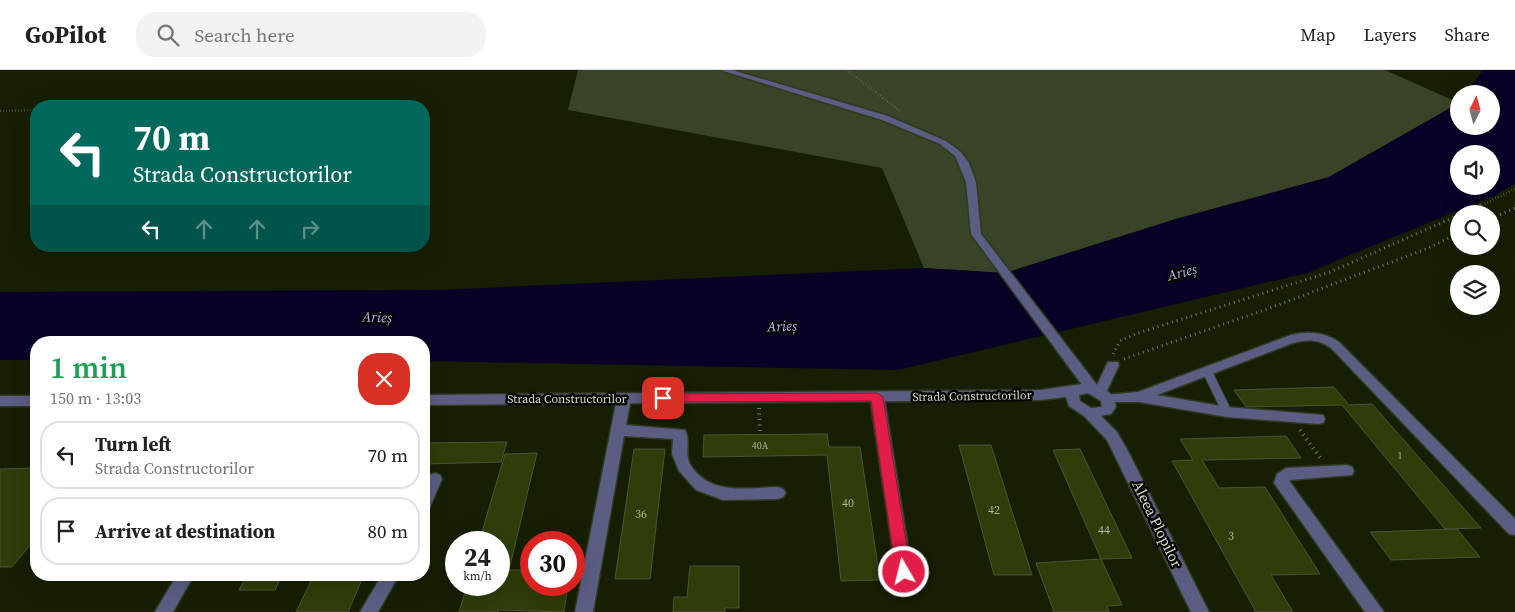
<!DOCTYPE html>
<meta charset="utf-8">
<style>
:root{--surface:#fff;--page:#f2f2f2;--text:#202124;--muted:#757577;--line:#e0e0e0}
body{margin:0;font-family:"Source Serif 4",serif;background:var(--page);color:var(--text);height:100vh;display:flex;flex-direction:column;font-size:19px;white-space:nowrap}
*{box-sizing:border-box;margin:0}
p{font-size:16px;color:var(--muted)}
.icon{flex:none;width:28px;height:28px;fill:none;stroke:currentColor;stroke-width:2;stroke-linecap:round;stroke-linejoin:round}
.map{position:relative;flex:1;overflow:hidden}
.panel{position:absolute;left:30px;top:266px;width:400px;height:245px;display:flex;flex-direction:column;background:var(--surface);border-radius:20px;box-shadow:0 5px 20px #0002}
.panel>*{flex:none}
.hud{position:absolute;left:30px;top:30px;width:400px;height:152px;border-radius:20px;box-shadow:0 5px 20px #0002;background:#00695c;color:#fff;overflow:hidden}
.needle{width:32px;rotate:6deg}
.fabs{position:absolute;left:1450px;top:15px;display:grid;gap:10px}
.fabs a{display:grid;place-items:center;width:50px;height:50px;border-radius:50%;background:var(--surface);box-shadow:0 5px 20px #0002;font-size:25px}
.speed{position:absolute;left:445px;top:461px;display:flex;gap:10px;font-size:25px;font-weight:700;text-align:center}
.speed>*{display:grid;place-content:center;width:65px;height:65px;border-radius:50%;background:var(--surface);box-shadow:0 5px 20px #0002;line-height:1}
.speed small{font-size:12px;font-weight:400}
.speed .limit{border:8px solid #d22;background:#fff;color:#111}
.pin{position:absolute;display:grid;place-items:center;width:42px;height:42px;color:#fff;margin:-21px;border-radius:10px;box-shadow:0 2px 8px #0006}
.me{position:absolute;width:55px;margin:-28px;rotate:352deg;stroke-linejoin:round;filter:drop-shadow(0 0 4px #0008)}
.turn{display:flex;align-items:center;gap:18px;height:105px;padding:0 20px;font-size:22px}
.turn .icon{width:65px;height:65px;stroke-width:2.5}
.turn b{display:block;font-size:35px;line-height:42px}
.lanes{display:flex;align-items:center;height:48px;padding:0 20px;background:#0003;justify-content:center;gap:25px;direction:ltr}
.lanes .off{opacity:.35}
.round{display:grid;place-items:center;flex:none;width:52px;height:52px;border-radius:20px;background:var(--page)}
.summary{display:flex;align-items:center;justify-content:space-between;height:85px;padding:0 20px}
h1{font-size:30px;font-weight:600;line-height:38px;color:#1e9e55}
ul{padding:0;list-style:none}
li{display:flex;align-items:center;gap:15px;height:68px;margin:0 10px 8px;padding:0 10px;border:2px solid var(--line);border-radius:20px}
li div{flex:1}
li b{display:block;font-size:19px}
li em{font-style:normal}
header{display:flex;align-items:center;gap:30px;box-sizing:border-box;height:70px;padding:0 25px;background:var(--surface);border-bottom:1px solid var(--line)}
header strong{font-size:24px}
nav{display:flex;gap:28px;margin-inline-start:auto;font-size:18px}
.search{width:350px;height:45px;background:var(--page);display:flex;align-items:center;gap:12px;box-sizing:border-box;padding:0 18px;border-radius:20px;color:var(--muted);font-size:19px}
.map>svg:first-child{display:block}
.green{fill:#394327}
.water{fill:#070226;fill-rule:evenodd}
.building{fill:#2e3d0a;stroke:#4a5536}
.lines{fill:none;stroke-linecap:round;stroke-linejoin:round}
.service-casing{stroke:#31391f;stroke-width:2}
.minor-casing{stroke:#31391f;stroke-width:3}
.tertiary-casing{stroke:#31391f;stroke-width:3}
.path-far2{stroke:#717962;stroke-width:2.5;stroke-dasharray:0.5 2.5;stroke-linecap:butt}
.path-far1{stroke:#717962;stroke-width:3;stroke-dasharray:1 4;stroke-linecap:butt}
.path{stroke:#717962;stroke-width:4;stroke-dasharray:1 4.5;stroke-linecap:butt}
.service{fill:#5b5d83;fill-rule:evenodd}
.minor{fill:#5b5d83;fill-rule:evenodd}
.tertiary{fill:#5b5d83;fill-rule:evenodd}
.route{fill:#e11d48;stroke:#92132f}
.labels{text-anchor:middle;stroke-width:5;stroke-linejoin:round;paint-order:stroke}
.number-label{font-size:10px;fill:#aab499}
.street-label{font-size:12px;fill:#d4dbc9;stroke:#050701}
.near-number-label{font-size:12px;fill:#aab499}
.water-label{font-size:14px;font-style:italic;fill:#b5b8f4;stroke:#050701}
.near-street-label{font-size:15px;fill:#d4dbc9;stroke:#050701}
</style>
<header>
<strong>GoPilot</strong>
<div class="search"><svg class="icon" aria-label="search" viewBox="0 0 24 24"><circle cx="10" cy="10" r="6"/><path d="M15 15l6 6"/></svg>Search here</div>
<nav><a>Map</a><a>Layers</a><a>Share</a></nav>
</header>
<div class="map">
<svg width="1515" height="542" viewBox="0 0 1515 542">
<rect width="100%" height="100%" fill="#161f03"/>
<path class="green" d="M 578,0 L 1385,0 L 1459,33 L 1329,107 L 1176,149 L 1005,203 L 924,198 L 882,98 L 568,40 Z"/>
<path class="water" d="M 1483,0 L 1515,0 L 1515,114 L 1493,126 L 1307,203 L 898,300 L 424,291 L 424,272 L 36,272 L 36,290 L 0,290 L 0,222 L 439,220 L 924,198 L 1005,203 L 1176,149 L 1329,107 L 1459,33 L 1459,56 L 1491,56 L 1491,24 L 1466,24 ZM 1459,84 L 1491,84 L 1491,116 L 1459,116 Z"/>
<path class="building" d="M 1334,317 L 1349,335 L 1372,334 L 1481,458 L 1445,459 L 1342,335 L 1246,337 L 1234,320 Z
M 827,364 L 829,377 L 860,377 L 880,510 L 841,511 L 827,385 L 703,387 L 704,365 Z
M 1286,366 L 1301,388 L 1202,390 L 1219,418 L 1265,417 L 1320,504 L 1271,505 L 1293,542 L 1256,542 L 1172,391 L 1193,390 L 1180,369 Z
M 507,372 L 501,392 L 424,394 L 424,373 Z
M 959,375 L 991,375 L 1032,505 L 994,505 Z
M 634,379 L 665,379 L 650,509 L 615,509 Z
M 1080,379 L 1132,488 L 1101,489 L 1053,380 Z
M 537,383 L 509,500 L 531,500 L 531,515 L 568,515 L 564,542 L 498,540 L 498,542 L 459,542 L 467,515 L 499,515 L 499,472 L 479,472 L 505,384 Z
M 36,398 L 36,468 L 12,497 L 0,497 L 0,399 Z
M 1457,459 L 1480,487 L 1391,490 L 1370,462 Z
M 1101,489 L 1122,535 L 1107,536 L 1109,542 L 1054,542 L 1036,493 Z
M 690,496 L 739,496 L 739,538 L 725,538 L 725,542 L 673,542 L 674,527 L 687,527 Z
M 247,505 L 282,505 L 275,520 L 239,520 Z
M 313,507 L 363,507 L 348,542 L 296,542 Z"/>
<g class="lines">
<defs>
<path id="service" d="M 1207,298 L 1212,301 L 1232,342 L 1230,344 L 1224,344 L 1222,342 L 1202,301 Z"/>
<path id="minor" d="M 720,0 L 732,0 L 888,46 L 946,71 L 961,82 L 969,93 L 976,112 L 981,164 L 1097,315 L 1108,292 L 1118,292 L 1119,295 L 1105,325 L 1138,322 L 1291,265 C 1309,261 1324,262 1339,272 L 1515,449 L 1515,465 L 1509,464 L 1331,278 C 1318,269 1308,269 1293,273 L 1157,325 L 1227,337 L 1323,345 L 1325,349 L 1323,353 L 1318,354 L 1227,347 L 1139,332 L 1103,332 L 1101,329 L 1103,326 L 1088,323 L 971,164 L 966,112 L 955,86 L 940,74 L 882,50 Z
M 877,322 L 882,324 L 884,327 L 912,502 L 910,507 L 904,509 L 898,507 L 896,502 L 870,327 L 872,324 Z
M 624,323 L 629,325 L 631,328 L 626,355 L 685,360 C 691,370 684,383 690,394 C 709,426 747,418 778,417 L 783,419 L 786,423 L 783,427 L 778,429 L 723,430 L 696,420 L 679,401 L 672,384 L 673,369 L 624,366 L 593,542 L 575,542 L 617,328 L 619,325 Z
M 1347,395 L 1352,397 L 1354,401 L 1352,405 L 1290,410 L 1290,412 L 1384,542 L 1365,542 L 1274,413 L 1277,404 L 1286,398 Z
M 435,403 L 440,405 L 442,409 L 429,439 L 424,441 L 424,418 L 430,405 Z
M 177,505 L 194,505 L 173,542 L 155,542 Z
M 382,505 L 399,505 L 378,542 L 360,542 Z"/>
<path id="tertiary" d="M 1089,313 C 1103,317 1114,322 1116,337 L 1111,344 L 1101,346 L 1117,362 L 1129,383 L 1209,542 L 1191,542 L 1107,370 L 1084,346 L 1069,336 L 1066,327 L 1041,330 L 424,335 L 424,325 L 1041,320 ZM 1088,323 L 1101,331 L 1102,337 L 1091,338 L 1080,331 L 1079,325 Z
M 0,326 L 36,326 L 36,336 L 0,336 Z"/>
</defs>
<use href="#service" class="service-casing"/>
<use href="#minor" class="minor-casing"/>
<use href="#tertiary" class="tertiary-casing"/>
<path class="path-far2" d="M 847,0 L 901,42
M 0,41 L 36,40
M 1482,135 L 1515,119"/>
<path class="path-far1" d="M 1462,144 L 1484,133
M 1491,149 L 1515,138
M 1113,284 L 1120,271 L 1138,263 L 1330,202 L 1459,145
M 1124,289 L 1270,238 L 1426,179 L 1459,163"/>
<path class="path" d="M 759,338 L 760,365
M 1300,360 L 1321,389"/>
<use href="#service" class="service"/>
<use href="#minor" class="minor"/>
<use href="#tertiary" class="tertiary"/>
</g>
<path class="route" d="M 877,323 L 883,327 L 911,502 L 909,507 L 904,509 L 898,507 L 896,502 L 871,331 L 663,332 L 657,328 L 663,324 Z"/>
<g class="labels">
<g class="number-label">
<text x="760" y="379">40A</text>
<text x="1400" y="389">1</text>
</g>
<g class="street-label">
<text transform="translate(972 326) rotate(-1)" y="4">Strada Constructorilor</text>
<text x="567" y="333">Strada Constructorilor</text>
</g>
<g class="near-number-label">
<text x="848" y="437">40</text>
<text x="994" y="444">42</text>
<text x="641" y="448">36</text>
<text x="1104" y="464">44</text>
<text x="1231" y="470">3</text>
</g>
<g class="water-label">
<text transform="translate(1182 202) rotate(-14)" y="5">Arieș</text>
<text transform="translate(377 247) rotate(2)" y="5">Arieș</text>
<text transform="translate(782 256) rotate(-2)" y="5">Arieș</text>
</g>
<g class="near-street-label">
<text transform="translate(1157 454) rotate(64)" y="5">Aleea Plopilor</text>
</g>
</g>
</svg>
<div class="fabs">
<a><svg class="needle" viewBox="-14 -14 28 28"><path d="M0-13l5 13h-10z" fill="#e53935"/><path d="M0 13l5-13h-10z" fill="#757577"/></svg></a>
<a><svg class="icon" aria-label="sound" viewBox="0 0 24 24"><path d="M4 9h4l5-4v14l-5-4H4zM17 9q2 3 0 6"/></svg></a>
<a><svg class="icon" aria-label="search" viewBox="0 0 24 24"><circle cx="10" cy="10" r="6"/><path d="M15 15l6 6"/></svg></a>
<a><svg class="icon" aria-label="layers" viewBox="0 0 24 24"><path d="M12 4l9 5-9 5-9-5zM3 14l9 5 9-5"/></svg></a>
</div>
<div class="speed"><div>24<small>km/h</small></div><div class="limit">30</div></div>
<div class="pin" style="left:663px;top:328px;background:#d93025"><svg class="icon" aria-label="arrive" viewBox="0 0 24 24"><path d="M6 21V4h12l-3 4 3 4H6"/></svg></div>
<svg class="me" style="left:904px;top:502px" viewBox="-20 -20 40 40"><circle r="17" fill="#e11d48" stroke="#fff" stroke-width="3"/><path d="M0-11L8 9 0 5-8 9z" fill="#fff"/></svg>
<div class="hud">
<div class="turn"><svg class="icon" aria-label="left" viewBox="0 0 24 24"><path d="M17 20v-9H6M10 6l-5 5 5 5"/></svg><div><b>70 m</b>Strada Constructorilor</div></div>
<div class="lanes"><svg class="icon" aria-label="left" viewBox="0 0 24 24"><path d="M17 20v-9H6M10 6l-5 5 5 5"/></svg><svg class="icon off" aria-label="ahead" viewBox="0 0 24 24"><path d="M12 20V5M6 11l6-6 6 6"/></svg><svg class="icon off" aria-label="ahead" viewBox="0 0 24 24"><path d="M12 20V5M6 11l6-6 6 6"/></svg><svg class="icon off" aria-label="right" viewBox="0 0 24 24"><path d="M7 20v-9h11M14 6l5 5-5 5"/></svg></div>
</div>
<section class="panel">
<div class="summary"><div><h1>1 min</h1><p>150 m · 13:03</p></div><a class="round" style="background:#d93025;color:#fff"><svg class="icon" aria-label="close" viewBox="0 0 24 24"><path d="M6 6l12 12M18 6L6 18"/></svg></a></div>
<ul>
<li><svg class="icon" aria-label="left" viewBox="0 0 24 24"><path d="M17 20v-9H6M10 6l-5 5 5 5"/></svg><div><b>Turn left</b><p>Strada Constructorilor</p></div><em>70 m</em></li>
<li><svg class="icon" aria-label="arrive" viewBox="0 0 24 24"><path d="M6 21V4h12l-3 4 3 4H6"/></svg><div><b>Arrive at destination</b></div><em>80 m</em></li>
</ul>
</section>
</div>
